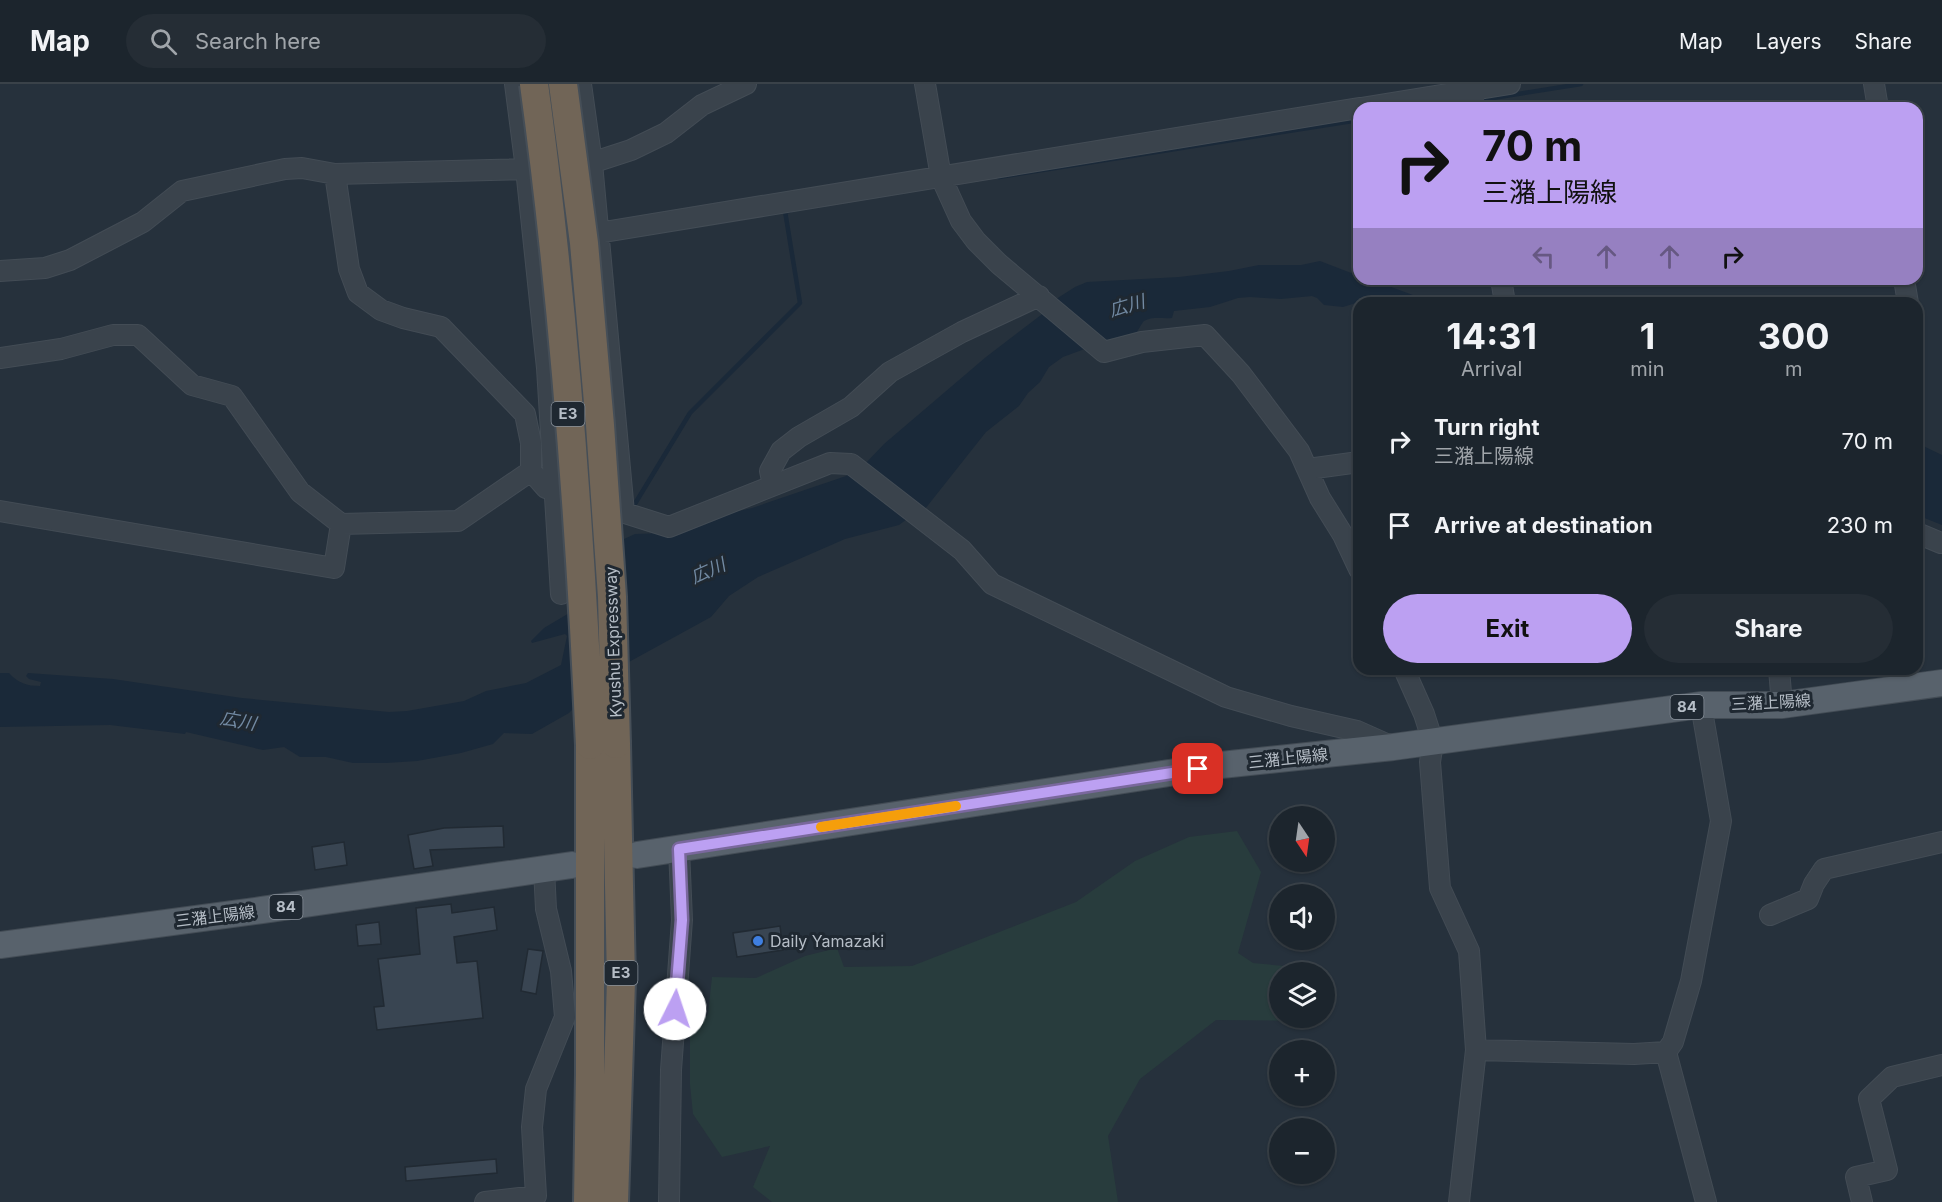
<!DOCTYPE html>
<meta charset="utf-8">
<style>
:root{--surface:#1c252d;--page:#252d35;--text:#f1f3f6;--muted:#a0a5aa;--line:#3a4249;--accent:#bca0f2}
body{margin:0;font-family:Inter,"Noto Sans JP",sans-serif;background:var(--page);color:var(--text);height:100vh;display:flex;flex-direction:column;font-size:22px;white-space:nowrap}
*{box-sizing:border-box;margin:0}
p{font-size:20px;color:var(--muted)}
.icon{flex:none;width:33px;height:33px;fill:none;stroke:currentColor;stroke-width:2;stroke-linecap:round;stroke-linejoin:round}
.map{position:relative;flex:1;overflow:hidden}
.panel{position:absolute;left:1353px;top:213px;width:570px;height:378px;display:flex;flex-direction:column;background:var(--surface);border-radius:18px;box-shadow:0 2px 4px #0004,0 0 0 2px var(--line)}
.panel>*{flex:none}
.guide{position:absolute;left:1353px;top:18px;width:570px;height:183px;border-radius:18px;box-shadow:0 2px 4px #0004,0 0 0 2px var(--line);background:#bca0f2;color:#111;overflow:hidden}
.needle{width:39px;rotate:167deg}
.buttons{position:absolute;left:1269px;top:722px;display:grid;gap:12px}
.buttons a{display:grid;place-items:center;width:66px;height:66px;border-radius:50%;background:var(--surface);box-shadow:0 2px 4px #0004,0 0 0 2px var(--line);font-size:30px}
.pin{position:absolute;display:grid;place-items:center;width:51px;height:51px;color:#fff;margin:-26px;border-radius:12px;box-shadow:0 3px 9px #0006}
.me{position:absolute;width:66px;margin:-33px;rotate:4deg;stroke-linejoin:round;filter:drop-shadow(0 0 4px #0008)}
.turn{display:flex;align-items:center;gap:21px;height:126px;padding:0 30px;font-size:27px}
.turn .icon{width:78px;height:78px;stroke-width:2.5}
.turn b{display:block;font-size:42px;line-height:51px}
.lanes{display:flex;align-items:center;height:57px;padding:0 30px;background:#0003;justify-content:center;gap:30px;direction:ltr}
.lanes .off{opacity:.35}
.eta{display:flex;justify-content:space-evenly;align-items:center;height:102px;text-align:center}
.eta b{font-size:36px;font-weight:700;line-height:42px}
.button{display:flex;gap:12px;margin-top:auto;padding:12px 30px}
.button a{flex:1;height:69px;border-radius:36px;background:var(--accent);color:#111;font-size:24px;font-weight:700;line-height:69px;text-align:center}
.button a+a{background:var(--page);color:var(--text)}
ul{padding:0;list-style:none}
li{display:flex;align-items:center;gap:18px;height:84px;padding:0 30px}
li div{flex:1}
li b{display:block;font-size:22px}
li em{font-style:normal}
header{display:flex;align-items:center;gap:36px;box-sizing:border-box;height:84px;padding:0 30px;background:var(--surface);border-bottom:2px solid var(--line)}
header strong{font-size:28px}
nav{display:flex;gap:33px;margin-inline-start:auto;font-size:21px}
.search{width:420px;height:54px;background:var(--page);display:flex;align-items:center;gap:15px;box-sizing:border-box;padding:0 21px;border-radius:33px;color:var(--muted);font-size:22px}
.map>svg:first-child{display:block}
.green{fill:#283c3d}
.water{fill:#1a2939}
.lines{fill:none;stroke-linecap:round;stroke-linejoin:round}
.stream{stroke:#1a2939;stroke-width:4.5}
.building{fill:#394552;stroke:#212a33;stroke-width:1.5}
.minor-casing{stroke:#434c55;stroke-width:22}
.major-casing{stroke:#434c55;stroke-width:28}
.highway-casing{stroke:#454e57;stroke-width:32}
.minor{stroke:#3a434c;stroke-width:20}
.major{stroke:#58626c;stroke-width:26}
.highway{stroke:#716557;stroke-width:28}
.highway-bridge-casing{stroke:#454e57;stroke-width:32;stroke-linecap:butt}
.highway-bridge{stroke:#716557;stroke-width:28}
.route-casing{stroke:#7a689d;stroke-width:15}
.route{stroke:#bca0f2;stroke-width:10}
.slow{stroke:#f59e0b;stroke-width:10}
.shop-dot{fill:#3f7fe0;stroke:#1f2831;stroke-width:2}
.labels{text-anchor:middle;stroke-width:6;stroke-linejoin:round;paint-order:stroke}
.shield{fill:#1f2831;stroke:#89919a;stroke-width:1.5}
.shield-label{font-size:15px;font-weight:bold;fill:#b6bec7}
.street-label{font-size:16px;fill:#b6bec7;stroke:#1f2831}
.poi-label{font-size:16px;fill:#b6bec7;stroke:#1f2831;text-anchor:start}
.water-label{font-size:18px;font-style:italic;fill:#728aa3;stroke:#1f2831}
</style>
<header>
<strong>Map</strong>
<div class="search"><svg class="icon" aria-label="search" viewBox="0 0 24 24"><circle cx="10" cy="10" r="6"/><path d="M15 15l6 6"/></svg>Search here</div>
<nav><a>Map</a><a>Layers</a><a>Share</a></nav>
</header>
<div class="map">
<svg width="1942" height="1118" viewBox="0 0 1942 1118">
<rect width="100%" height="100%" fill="#26313c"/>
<path class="green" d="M 1237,747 L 1261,788 L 1238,869 L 1253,879 L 1284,882 L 1288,888 L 1280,888 L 1280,933 L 1311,933 L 1312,937 L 1216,936 L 1140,995 L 1108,1052 L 1118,1118 L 772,1118 L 753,1103 L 770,1062 L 722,1073 L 693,1030 L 690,1000 L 690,953 L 708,930 L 712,893 L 756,894 L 805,872 L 837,864 L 844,883 L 912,882 L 1076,818 L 1135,777 L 1189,753 Z"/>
<path class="water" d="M 1320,177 L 1359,192 L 1359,195 C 1379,195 1415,214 1438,219 L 1359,220 L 1356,219 L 1343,223 L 1324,221 L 1317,214 L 1312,212 L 1281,215 L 1250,213 L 1238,214 L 1210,223 L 1174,227 L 1172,234 C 1164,235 1152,232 1144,237 C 1141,240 1138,247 1135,251 L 1101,259 L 1063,273 L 1049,283 L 1040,298 L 1028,309 L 1019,322 L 986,348 L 925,425 L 911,432 L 899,441 L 845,455 L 758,493 L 729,512 L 711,533 L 607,590 L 569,629 L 532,650 L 504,649 L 493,660 L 461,669 L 417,677 L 386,679 L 353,679 L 326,673 L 300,673 L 284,663 L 263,666 L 186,648 L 185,650 L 110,641 L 0,643 L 0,589 L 9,589 C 18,599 27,602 40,602 L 41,598 L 29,595 L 26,592 L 28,589 L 113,595 L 242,614 L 389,628 L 407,627 L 464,617 L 486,607 L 526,599 L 561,581 L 567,552 L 565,550 L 532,559 L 531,557 L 544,544 L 576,525 L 585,512 L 615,461 L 624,455 L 635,450 L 666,449 L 717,432 L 752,424 L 849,391 L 864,381 L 884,360 L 986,273 L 1041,231 L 1053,217 L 1075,203 L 1087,198 L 1179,193 L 1229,187 L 1259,181 L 1301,181 Z
M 1917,359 L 1942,371 L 1942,441 L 1917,431 Z"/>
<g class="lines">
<path class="stream" d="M 1480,16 L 1581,0
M 1431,24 L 1469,18
M 999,93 L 1359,36
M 633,423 L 690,329 L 800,219 L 785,127 L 789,127"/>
</g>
<path class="building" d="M 503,742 L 504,763 L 430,766 L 433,782 L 414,785 L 408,751 L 444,744 Z
M 344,758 L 347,781 L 315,786 L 312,763 Z
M 451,820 L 452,829 L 494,823 L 497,846 L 454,853 L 457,879 L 477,877 L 483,934 L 377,946 L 374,923 L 384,922 L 378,875 L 420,870 L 416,824 Z
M 379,838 L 381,860 L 358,862 L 356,841 Z
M 780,842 L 783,866 L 737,873 L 733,849 Z
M 528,865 L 543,867 L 536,910 L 521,907 Z
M 496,1075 L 497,1089 L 406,1097 L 405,1083 Z"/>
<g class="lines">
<defs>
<path id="minor" d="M 515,0 L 526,85 L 547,284 L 561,510
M 581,0 L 592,79 L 624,428
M 925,0 L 941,93 L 961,137 L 976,157 L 999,180 L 1104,268 L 1142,258 L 1205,251 L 1241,290 L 1299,367 L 1320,414 L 1343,451 L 1359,485
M 1472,0 L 1475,24
M 1874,0 L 1878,24
M 1361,24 L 1510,0
M 335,90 L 349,185 L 358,209 L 381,226 L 403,234 L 441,243 L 525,330 L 531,359 L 531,387 L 546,404 L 669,443 L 830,379 L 851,380 L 962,466 L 992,500 L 1226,613 L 1291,632 L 1357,647 L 1393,663
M 598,149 L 1359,24
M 0,187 L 45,184 L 70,176 L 143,138 L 182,107 L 285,85 L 302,84 L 335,90 L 526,85 L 588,80 L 631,66 L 666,49 L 702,21 L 746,0
M 1501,195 L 1505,219
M 1904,195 L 1908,219
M 0,274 L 61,265 L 113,251 L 138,251 L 192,301 L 232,312 L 300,408 L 341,440 L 458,437 L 531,387
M 1308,385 L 1359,378
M 773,401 L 770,387 L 781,367 L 799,353 L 851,323 L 890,288 L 962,248 L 1039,212
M 0,427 L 334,484 L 341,440
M 1917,449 L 1941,459
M 1404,585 L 1424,630 L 1433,658 L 1430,678 L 1440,804 L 1469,867 L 1476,966 L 1459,1118
M 1779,585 L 1782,621
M 1770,831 L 1808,815 L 1814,800 L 1824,785 L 1942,758
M 1476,966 L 1634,970 L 1666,968
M 1666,968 L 1673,958 L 1691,897 L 1721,737 L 1701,621
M 1666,968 L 1706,1118
M 485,1118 L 536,1112 L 532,1043 L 536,1005 L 565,933 L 561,887 L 546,825 L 544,785
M 669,1118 L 671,986 L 682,836 L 679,765
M 1862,1118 L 1856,1093 L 1887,1086 L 1869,1015 L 1892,993 L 1942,981"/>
<path id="major" d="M 637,771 L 1221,681 L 1393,663 L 1701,621 L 1782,621 L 1942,599
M 0,861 L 262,826 L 572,781"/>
<path id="highway" d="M 588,1118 L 590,989 L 590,661
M 614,1118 L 621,896 L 616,660"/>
</defs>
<use href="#minor" class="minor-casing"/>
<use href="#major" class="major-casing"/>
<use href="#highway" class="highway-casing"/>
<use href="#minor" class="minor"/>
<use href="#major" class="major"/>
<use href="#highway" class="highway"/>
<defs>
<path id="highway-bridge" d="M 534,0 C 564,219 580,440 590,661
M 563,0 L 584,159 L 600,341 L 612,513 L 616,660"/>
</defs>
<use href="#highway-bridge" class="highway-bridge-casing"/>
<use href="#highway-bridge" class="highway-bridge"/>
</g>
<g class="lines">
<defs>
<path id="route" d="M 675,925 L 682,836 L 679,765 L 1198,685"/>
</defs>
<use href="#route" class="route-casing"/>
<use href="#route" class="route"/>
<path class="slow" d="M 821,743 L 956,722"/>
</g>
<circle class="shop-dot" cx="758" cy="857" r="6"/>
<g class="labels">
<g class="shield">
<rect x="551.5" y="318" width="33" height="24" rx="4.5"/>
<rect x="1670.5" y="611" width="33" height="24" rx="4.5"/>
<rect x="269.5" y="811" width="33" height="24" rx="4.5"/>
<rect x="604.5" y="877" width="33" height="24" rx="4.5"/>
</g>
<g class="shield-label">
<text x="568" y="335">E3</text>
<text x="1687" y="628">84</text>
<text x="286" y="828">84</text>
<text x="621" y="894">E3</text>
</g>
<g class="street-label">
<text transform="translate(613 558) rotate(-92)" y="6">Kyushu Expressway</text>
<text transform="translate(1771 618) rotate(-3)" y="6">三潴上陽線</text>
<text transform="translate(1288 674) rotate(-6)" y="6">三潴上陽線</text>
<text transform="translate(215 832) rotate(-7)" y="6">三潴上陽線</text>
</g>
<g class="poi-label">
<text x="770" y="863">Daily Yamazaki</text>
</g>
<g class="water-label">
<text transform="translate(1127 222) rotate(-16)" y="6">広川</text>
<text transform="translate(708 487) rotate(-24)" y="6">広川</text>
<text transform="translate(238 637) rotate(10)" y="6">広川</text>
</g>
</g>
</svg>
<div class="buttons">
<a><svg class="needle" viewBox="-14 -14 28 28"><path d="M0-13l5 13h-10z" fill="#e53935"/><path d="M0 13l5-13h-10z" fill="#a0a5aa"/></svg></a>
<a><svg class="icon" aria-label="sound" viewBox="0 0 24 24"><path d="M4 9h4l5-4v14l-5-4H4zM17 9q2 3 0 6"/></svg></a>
<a><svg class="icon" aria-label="layers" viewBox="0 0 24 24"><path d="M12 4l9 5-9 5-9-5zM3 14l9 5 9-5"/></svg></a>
<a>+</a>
<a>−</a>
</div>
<div class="pin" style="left:1198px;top:685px;background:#d93025"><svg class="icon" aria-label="arrive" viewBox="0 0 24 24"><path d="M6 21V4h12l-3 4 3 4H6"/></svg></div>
<svg class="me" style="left:675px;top:925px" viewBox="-20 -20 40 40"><circle r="19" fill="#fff"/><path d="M0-13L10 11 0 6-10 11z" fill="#bca0f2"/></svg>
<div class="guide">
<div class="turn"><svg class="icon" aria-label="right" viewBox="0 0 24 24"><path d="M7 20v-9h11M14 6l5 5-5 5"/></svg><div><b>70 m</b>三潴上陽線</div></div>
<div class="lanes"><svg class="icon off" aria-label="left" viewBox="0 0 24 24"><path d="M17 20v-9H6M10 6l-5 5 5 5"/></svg><svg class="icon off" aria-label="ahead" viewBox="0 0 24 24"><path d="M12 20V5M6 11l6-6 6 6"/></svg><svg class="icon off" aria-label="ahead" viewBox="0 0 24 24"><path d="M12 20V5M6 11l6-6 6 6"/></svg><svg class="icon" aria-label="right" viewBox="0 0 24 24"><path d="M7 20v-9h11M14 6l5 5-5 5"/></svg></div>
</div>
<section class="panel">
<div class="eta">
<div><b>14:31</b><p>Arrival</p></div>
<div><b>1</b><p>min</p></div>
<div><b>300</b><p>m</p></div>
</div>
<ul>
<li><svg class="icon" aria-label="right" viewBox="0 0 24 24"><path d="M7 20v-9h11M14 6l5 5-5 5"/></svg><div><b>Turn right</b><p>三潴上陽線</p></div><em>70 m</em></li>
<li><svg class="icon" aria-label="arrive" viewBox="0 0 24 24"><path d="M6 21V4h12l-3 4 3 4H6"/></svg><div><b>Arrive at destination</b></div><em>230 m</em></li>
</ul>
<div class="button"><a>Exit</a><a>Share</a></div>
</section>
</div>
